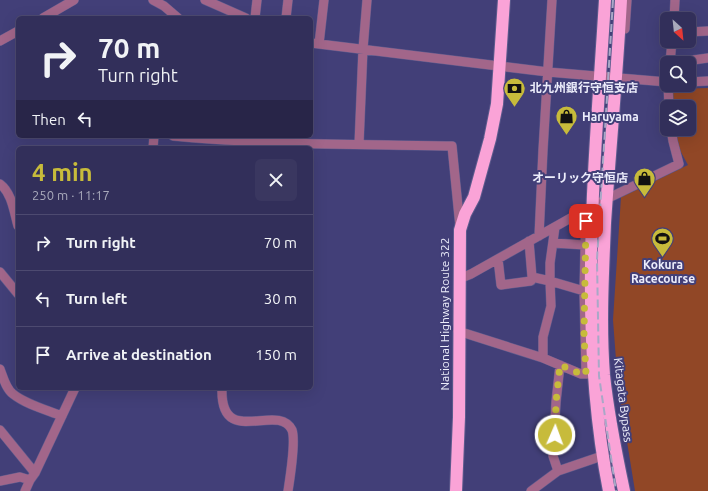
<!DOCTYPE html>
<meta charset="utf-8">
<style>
:root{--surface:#322f5a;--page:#3a3760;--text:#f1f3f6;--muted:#a8a9bb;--line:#4d4a70;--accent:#c7bb3b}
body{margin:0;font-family:Ubuntu,"Noto Sans JP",sans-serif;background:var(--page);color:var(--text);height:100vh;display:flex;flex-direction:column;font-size:15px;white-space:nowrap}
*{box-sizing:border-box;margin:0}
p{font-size:13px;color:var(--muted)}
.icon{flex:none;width:22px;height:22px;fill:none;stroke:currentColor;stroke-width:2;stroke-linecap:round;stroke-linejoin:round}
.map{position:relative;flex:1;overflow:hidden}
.details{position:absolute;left:16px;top:146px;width:297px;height:244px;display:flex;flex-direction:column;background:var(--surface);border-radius:6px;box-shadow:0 4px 16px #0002,0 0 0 1px var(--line)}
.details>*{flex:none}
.banner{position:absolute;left:16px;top:16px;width:297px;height:122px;border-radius:6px;box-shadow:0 4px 16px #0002,0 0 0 1px var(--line);background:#322f5a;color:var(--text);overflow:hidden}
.needle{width:26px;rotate:153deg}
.controls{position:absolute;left:660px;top:12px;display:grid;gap:8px}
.controls a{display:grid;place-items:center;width:36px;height:36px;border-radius:6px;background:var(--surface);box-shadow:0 4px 16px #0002,0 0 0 1px var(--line);font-size:20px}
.pin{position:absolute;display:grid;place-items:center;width:34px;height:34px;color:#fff;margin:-17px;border-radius:8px;box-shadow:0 2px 6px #0006}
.me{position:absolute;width:44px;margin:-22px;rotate:2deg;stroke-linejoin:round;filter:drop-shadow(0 0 3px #0008)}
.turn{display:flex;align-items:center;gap:14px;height:84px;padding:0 16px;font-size:18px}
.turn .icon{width:52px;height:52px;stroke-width:2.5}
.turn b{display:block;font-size:28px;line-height:34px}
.then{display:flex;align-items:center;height:38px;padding:0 16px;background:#0003;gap:8px;font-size:15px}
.round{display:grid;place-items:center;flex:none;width:42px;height:42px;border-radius:6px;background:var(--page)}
.overview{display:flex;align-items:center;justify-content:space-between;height:68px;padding:0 16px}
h1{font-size:24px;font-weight:700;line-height:30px;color:var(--accent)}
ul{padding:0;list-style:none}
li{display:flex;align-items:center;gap:12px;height:56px;padding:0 16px;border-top:1px solid var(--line)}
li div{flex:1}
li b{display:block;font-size:15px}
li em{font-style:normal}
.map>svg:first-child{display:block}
.green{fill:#914726}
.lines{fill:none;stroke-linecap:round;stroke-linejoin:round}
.minor-casing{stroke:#5d5b8d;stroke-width:10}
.highway-casing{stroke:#5d5b8d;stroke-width:14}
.minor{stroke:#a2668a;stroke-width:9}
.highway{stroke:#faa3d7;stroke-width:12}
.rail{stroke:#a9a8c7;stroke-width:2;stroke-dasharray:8 4;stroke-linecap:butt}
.route{stroke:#c7bb3b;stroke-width:7;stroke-dasharray:0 12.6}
.labels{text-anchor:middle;stroke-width:4;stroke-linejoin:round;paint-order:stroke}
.poi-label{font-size:12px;font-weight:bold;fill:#ecedfb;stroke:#423f78;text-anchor:start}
.street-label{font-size:12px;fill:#ecedfb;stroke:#423f78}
</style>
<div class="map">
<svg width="708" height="491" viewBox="0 0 708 491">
<rect width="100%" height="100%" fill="#423f78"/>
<path class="green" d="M 708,88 L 708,491 L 635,491 L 618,386 L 613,320 L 621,197 L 688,165 L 676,143 L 675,129 L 689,129 L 689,107 L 673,107 L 671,91 L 674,89 Z"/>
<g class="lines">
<defs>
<path id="minor" d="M 153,0 L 164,6 L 178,18
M 205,0 L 246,18
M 43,18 L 74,0
M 255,18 L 257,0
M 286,18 L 288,0
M 674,19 L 675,0
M 625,29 L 627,0
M 689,32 L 708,31
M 0,41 L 18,31
M 311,43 L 548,72 L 667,82
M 319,44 L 324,0
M 671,59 L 686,61 L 708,58
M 670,63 L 672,41
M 689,82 L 708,81
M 668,85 L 669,107
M 173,136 C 266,145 359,144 452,146 L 460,227
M 359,144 L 363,49 L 367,0
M 153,148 L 154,136
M 0,184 C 12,193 14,212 18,226
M 555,227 L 550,263 L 550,281 L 584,291
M 539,236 L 543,150 L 552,0
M 529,241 L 532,277 L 550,281 L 551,306 L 543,337 L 543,358
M 553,243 L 585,245
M 498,259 L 501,285 L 531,281 L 532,277
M 0,272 L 18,294
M 461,278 L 471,274 L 592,206 L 679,164 L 673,141 L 671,129
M 458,331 L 543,358 L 581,374 L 591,374
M 0,369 C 3,377 6,389 13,394 C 27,405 47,410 62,416
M 586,374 L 584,291 L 586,209
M 222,388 C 220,450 278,401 292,430 C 296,441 290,478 288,491
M 0,430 L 35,473
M 558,471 L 553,456 L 556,402 L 560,365
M 0,481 L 20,477 L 30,480
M 25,491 L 30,480 L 35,473 L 75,388
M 531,491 L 558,471 L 602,456"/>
<path id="highway" d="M 605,0 C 595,164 577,329 609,491
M 621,0 C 617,75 610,149 605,223 C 603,274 600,324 604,375 C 608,414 616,453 624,491
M 456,491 L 459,417 L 460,230 L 465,214 L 474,197 L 490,139 L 497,104 L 504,0"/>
</defs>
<use href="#minor" class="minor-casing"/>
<use href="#highway" class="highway-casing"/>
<use href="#minor" class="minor"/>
<use href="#highway" class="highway"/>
<path class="rail" d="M 613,0 L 597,259 L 599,376 L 616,491"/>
</g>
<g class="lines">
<path class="route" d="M 555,435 L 556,402 L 560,365 L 581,374 L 586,374 L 584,334 L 586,221"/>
</g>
<defs>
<symbol id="bank-pin" viewBox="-11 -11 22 30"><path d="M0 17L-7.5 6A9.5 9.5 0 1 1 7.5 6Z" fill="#c7bb3b" stroke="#423f78"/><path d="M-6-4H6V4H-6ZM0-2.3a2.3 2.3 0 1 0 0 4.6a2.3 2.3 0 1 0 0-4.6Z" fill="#111"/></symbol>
<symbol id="shop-pin" viewBox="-11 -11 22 30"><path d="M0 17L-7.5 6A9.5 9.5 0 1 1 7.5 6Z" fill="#c7bb3b" stroke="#423f78"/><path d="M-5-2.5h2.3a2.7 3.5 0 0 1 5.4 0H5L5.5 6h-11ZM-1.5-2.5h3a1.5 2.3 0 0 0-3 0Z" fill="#111"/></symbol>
<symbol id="stadium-pin" viewBox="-11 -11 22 30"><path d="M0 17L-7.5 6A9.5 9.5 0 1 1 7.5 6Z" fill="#c7bb3b" stroke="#423f78"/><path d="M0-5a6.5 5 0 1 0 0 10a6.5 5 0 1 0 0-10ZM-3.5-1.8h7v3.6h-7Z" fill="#111"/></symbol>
</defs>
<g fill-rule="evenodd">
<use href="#bank-pin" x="502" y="76" width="25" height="34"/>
<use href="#shop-pin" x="554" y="104" width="25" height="34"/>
<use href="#shop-pin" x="632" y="166" width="25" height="34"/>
<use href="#stadium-pin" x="650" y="226" width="25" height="34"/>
</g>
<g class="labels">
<g class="poi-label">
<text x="530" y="92">北九州銀行守恒支店</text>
<text x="582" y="121">Haruyama</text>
<text x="628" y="182" text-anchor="end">オーリック守恒店</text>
<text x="663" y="269" text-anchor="middle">Kokura<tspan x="663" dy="14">Racecourse</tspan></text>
</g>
<g class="street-label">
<text transform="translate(445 314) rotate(-90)" y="4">National Highway Route 322</text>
<text transform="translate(623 400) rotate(83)" y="4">Kitagata Bypass</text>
</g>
</g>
</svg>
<div class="controls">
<a><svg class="needle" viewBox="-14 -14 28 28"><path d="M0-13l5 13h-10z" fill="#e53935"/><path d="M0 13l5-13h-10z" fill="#a8a9bb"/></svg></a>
<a><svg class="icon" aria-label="search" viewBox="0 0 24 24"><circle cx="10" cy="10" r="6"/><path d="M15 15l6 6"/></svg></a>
<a><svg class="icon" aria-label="layers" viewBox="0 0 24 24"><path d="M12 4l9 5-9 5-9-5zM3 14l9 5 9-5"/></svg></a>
</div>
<div class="pin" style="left:586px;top:221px;background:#d93025"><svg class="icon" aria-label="arrive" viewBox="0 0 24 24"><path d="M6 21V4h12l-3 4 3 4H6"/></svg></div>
<svg class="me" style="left:555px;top:435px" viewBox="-20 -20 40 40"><circle r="17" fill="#c7bb3b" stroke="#fff" stroke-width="3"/><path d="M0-11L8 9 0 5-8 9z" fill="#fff"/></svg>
<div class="banner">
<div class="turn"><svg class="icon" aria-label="right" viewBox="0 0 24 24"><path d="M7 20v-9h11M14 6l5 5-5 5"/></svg><div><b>70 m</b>Turn right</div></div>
<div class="then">Then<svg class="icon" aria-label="left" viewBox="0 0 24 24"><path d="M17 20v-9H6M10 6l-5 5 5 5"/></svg></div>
</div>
<section class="details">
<div class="overview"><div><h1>4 min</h1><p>250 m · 11:17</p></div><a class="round"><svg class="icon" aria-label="close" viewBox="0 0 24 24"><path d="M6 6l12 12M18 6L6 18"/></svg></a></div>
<ul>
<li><svg class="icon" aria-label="right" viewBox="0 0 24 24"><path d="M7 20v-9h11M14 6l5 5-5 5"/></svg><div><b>Turn right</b></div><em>70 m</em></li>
<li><svg class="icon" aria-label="left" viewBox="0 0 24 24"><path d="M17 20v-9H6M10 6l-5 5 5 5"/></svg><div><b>Turn left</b></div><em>30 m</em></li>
<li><svg class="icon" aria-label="arrive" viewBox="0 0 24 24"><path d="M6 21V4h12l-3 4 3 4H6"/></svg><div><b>Arrive at destination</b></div><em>150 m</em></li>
</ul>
</section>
</div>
